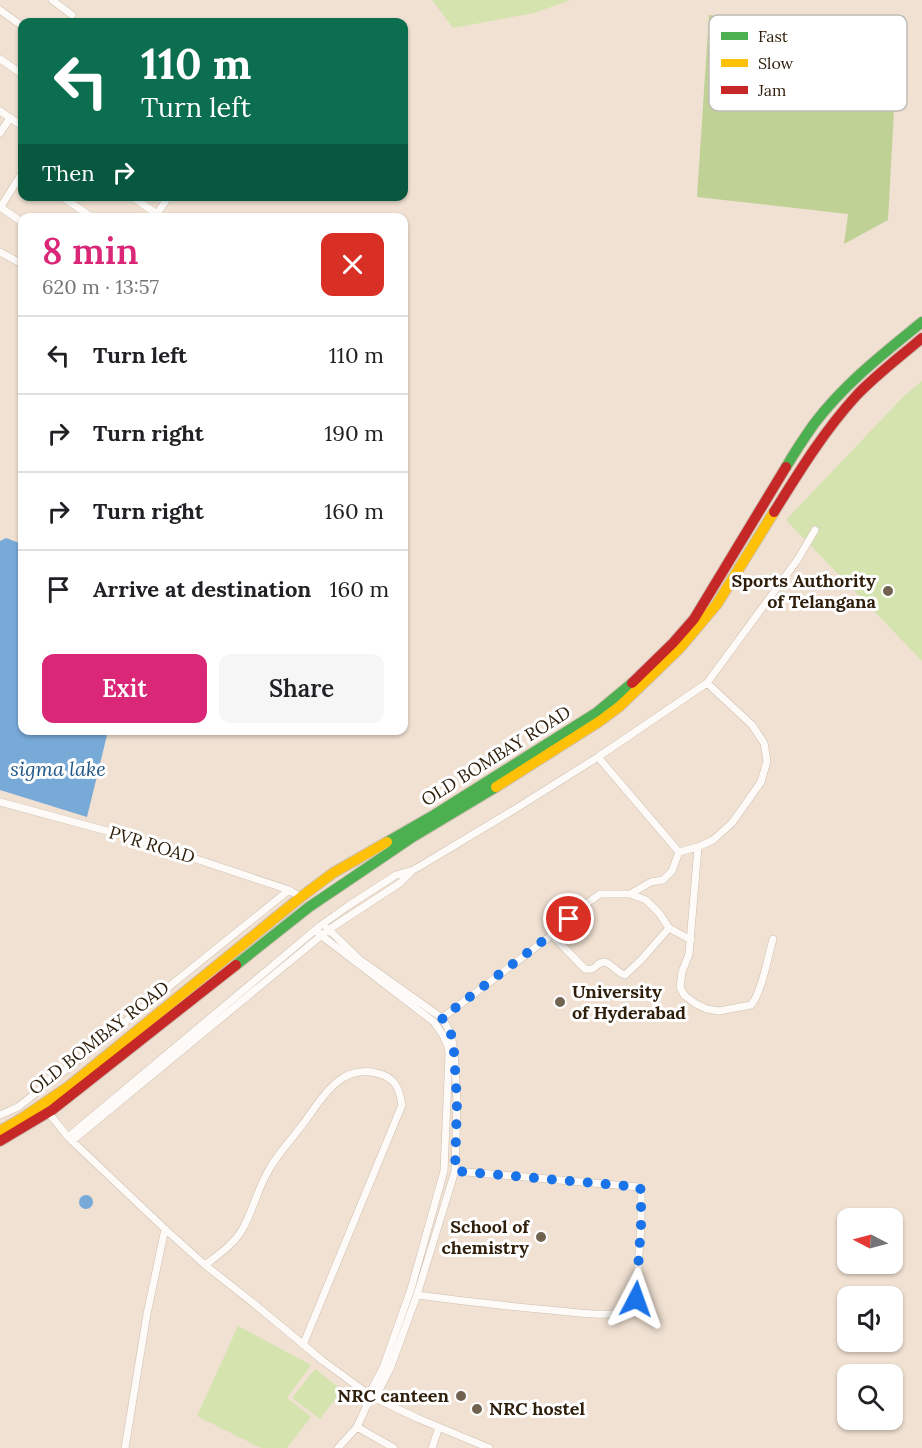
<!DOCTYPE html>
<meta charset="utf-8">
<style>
:root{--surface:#fff;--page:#f6f6f6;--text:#202124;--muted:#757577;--line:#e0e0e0;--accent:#db2777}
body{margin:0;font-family:Lora,serif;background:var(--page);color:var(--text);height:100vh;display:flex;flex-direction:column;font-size:22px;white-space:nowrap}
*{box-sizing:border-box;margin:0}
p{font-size:20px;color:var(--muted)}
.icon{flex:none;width:33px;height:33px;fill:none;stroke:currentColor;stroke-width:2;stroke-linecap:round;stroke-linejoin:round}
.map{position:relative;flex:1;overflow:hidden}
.panel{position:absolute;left:18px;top:213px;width:390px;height:522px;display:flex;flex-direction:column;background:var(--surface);border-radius:12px;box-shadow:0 2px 4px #0004}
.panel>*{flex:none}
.top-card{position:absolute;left:18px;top:18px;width:390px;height:183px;border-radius:12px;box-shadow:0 2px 4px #0004;background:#0b6e4f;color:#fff;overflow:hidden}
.needle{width:39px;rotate:276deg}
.fabs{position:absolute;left:837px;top:1208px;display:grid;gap:12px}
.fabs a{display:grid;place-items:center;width:66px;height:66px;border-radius:12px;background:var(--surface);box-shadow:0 2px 4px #0004;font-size:30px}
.pin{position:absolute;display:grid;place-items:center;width:51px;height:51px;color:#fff;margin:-26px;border:3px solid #fff;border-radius:50%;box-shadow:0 2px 6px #0007}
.me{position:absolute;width:66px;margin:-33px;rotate:4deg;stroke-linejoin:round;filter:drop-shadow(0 0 4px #0008)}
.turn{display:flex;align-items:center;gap:21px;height:126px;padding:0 24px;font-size:27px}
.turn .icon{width:78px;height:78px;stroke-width:2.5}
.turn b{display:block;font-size:42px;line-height:51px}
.then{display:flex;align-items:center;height:57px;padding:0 24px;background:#0003;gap:12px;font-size:22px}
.round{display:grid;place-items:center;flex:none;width:63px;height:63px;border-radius:12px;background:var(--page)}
.overview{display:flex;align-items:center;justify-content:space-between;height:102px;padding:0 24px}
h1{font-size:36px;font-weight:600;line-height:45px;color:var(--accent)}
.button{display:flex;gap:12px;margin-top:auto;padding:12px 24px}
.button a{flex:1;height:69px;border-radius:12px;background:var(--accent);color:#fff;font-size:24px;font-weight:600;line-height:69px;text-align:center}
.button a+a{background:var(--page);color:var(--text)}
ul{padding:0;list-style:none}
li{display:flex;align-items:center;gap:18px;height:78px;padding:0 24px;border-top:2px solid var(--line)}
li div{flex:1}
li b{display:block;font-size:22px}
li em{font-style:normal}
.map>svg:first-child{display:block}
.green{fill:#d5e4af}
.forest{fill:#c0d196}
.water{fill:#78aad8}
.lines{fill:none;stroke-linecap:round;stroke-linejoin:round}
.street-casing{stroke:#cebfb0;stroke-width:8}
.fast-casing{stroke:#cebfb0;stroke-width:12}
.slow-casing{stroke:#cebfb0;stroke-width:12}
.jam-casing{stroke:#cebfb0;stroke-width:12}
.street{stroke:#fdfaf8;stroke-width:7}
.fast{stroke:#4caf50;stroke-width:10}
.slow{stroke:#ffc107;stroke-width:10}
.jam{stroke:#c62828;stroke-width:10}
.route{stroke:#1a73e8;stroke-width:10;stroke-dasharray:0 18}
.poi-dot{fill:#726250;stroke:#fff;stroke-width:2}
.labels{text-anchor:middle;stroke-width:6;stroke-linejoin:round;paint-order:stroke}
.poi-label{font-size:18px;font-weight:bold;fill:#2e1e0a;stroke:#fff;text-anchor:end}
.street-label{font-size:18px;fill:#2e1e0a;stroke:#fff}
.water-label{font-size:20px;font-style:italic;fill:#225787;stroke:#fff}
.key{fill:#fff;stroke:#c0bcb6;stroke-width:1.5}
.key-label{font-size:16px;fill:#2e1e0a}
</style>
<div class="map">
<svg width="922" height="1448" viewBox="0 0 922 1448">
<rect width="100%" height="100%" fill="#f0e1d2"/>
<path class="green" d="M 432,0 L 571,0 L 534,13 L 453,28 Z
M 922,381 L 922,661 L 786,520 L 903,397 Z
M 238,1326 L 311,1365 L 287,1398 L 311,1417 L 287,1448 L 261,1448 L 197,1416 Z
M 315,1369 L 342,1390 L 320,1419 L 292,1398 Z"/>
<path class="forest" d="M 709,15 L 898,37 L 888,220 L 844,244 L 848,214 L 697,197 Z"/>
<path class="water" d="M 6,538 L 22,544 L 22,730 L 108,731 L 87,817 L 0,790 L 0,541 Z
M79 1202a7 7 0 1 1 14 0a7 7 0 1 1-14 0Z"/>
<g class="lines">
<defs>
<path id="street" d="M 52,0 L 72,15
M 0,10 L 22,26
M 0,59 L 22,74
M 0,111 L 22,126
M 0,133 L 10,118
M 61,196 L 93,218
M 131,196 L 157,214 L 169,196
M 0,207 L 22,222
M 0,208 L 22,173
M 0,252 L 22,264
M 707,683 L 752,725 L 764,743 L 767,761 L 761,782 L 732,823 L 713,840 L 698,847 L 689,954 L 682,972 L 680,987 L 684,995 L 696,1004 L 707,1009 L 719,1011 L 751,1005 C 762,992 768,956 773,939
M 598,757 L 679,852
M 0,802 L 133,838 L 289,890 L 301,897
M 630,894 L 651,882 L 663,880 L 672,871 L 679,852 L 698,847
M 316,929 L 322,936 L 434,1022 L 443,1035 L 448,1047 L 449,1054 L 444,1171 L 411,1289 L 383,1368 L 369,1394 L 367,1405 L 375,1398 L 390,1369 L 417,1295 L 455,1171 L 457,1102 L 454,1052 L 451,1034 L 442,1018 L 359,959 L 323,924
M 552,935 L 585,969 C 597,971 595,963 604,962 C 610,962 617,973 625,975 L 641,960 L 669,928
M 442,1018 L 552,935 L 586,904 L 600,894 L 630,894 L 646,900 L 659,913 L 669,928 L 691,940
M 48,1112 L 68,1137 L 165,1229 L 205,1265 L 252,1302 L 323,1361 L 364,1391 L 375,1398 L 417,1418 L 489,1448
M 0,1115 L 18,1107 L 73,1064 L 289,890
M 68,1137 L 320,926 L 348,906 L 396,875 L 413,870 L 422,865 L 512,811 L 598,757 L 707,683 L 798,559 L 815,530
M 72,1141 L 328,930 L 400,883 L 411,872
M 205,1265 C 218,1255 233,1245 242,1230 C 253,1211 258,1187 270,1168 C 279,1152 292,1139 303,1124 C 321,1100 339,1064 376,1073 C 395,1077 399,1087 402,1105 L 303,1345
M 417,1295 C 461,1301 506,1306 550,1310 C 570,1312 606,1317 624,1312 C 631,1310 634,1306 636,1299 L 641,1225 L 641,1190 L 639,1187 L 455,1171
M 357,1427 L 394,1448
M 125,1448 L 147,1314 L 165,1229
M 338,1448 L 357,1427 L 367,1405
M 432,1448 L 439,1427"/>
<path id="fast" d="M 786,467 C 795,452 804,438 814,424 C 844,384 884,353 922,322
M 387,842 L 434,815 L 596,713 L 632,683
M 236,965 L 309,907 L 411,838 L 496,787"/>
<path id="slow" d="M 496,787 L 600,721 L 620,706 L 679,649 L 717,604 L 774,512
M 0,1131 L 24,1117 L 68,1087 L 301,897 L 333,873 L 387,842"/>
<path id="jam" d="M 774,512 C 799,472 824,431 856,396 C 876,375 900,357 922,338
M 632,683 L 673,643 L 694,619 L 786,467
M 0,1141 L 52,1110 L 236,965"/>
</defs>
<use href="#street" class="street-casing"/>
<use href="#fast" class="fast-casing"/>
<use href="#slow" class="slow-casing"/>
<use href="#jam" class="jam-casing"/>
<use href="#street" class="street"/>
<use href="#fast" class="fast"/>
<use href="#slow" class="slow"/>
<use href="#jam" class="jam"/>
</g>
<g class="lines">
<path class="route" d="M 569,919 L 552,934 L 442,1018 L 451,1034 L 454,1052 L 457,1102 L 455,1171 L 639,1187 L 641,1190 L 641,1225 L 636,1299"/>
</g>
<g class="poi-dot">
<circle cx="888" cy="591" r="6"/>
<circle cx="560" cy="1002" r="6"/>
<circle cx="541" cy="1237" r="6"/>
<circle cx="461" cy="1396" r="6"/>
<circle cx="477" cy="1409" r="6"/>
</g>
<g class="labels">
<g class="poi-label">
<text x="876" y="587">Sports Authority<tspan x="876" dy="21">of Telangana</tspan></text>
<text x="572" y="998" text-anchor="start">University<tspan x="572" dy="21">of Hyderabad</tspan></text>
<text x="529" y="1233">School of<tspan x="529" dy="21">chemistry</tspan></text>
<text x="449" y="1402">NRC canteen</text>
<text x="489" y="1415" text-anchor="start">NRC hostel</text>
</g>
<g class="street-label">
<text transform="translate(496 756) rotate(-32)" y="6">OLD BOMBAY ROAD</text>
<text transform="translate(152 845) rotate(17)" y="6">PVR ROAD</text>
<text transform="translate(99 1038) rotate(-38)" y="6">OLD BOMBAY ROAD</text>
</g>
<g class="water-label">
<text x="58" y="776">sigma lake</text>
</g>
</g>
<rect x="709" y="15" width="198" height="96" rx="9" class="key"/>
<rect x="721" y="32" width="27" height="8" fill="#4caf50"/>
<rect x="721" y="59" width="27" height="8" fill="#ffc107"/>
<rect x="721" y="86" width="27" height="8" fill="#c62828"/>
<g class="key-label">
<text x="758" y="42">Fast</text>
<text x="758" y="69">Slow</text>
<text x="758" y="96">Jam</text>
</g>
</svg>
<div class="fabs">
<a><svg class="needle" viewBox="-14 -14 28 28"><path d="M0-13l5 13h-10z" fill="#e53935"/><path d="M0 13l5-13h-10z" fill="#757577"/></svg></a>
<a><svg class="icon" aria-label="sound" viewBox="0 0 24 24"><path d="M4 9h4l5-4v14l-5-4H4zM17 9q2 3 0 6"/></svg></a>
<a><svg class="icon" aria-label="search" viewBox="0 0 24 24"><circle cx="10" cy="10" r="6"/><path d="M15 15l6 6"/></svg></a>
</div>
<div class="pin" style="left:569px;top:919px;background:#d93025"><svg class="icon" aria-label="arrive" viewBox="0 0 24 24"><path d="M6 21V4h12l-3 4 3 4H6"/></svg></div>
<svg class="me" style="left:636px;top:1299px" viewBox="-20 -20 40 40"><path d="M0-17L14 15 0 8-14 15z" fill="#1a73e8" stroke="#fff" stroke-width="4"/></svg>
<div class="top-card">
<div class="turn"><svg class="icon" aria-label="left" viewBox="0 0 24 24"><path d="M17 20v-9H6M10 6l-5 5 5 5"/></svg><div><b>110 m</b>Turn left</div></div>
<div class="then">Then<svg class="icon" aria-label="right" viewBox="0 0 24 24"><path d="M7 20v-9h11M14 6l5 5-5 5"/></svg></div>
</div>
<section class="panel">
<div class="overview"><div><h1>8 min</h1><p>620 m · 13:57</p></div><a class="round" style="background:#d93025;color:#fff"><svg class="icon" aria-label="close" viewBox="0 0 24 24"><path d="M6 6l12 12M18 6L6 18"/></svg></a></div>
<ul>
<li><svg class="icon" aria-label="left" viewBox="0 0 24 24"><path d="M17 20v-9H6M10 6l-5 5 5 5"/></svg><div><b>Turn left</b></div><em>110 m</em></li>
<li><svg class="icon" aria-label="right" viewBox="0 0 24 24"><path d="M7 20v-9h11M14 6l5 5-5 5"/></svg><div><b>Turn right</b></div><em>190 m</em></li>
<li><svg class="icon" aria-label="right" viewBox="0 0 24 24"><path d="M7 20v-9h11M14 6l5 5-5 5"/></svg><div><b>Turn right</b></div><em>160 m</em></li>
<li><svg class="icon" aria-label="arrive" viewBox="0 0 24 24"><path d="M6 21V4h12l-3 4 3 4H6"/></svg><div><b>Arrive at destination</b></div><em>160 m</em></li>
</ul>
<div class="button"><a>Exit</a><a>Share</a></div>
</section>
</div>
